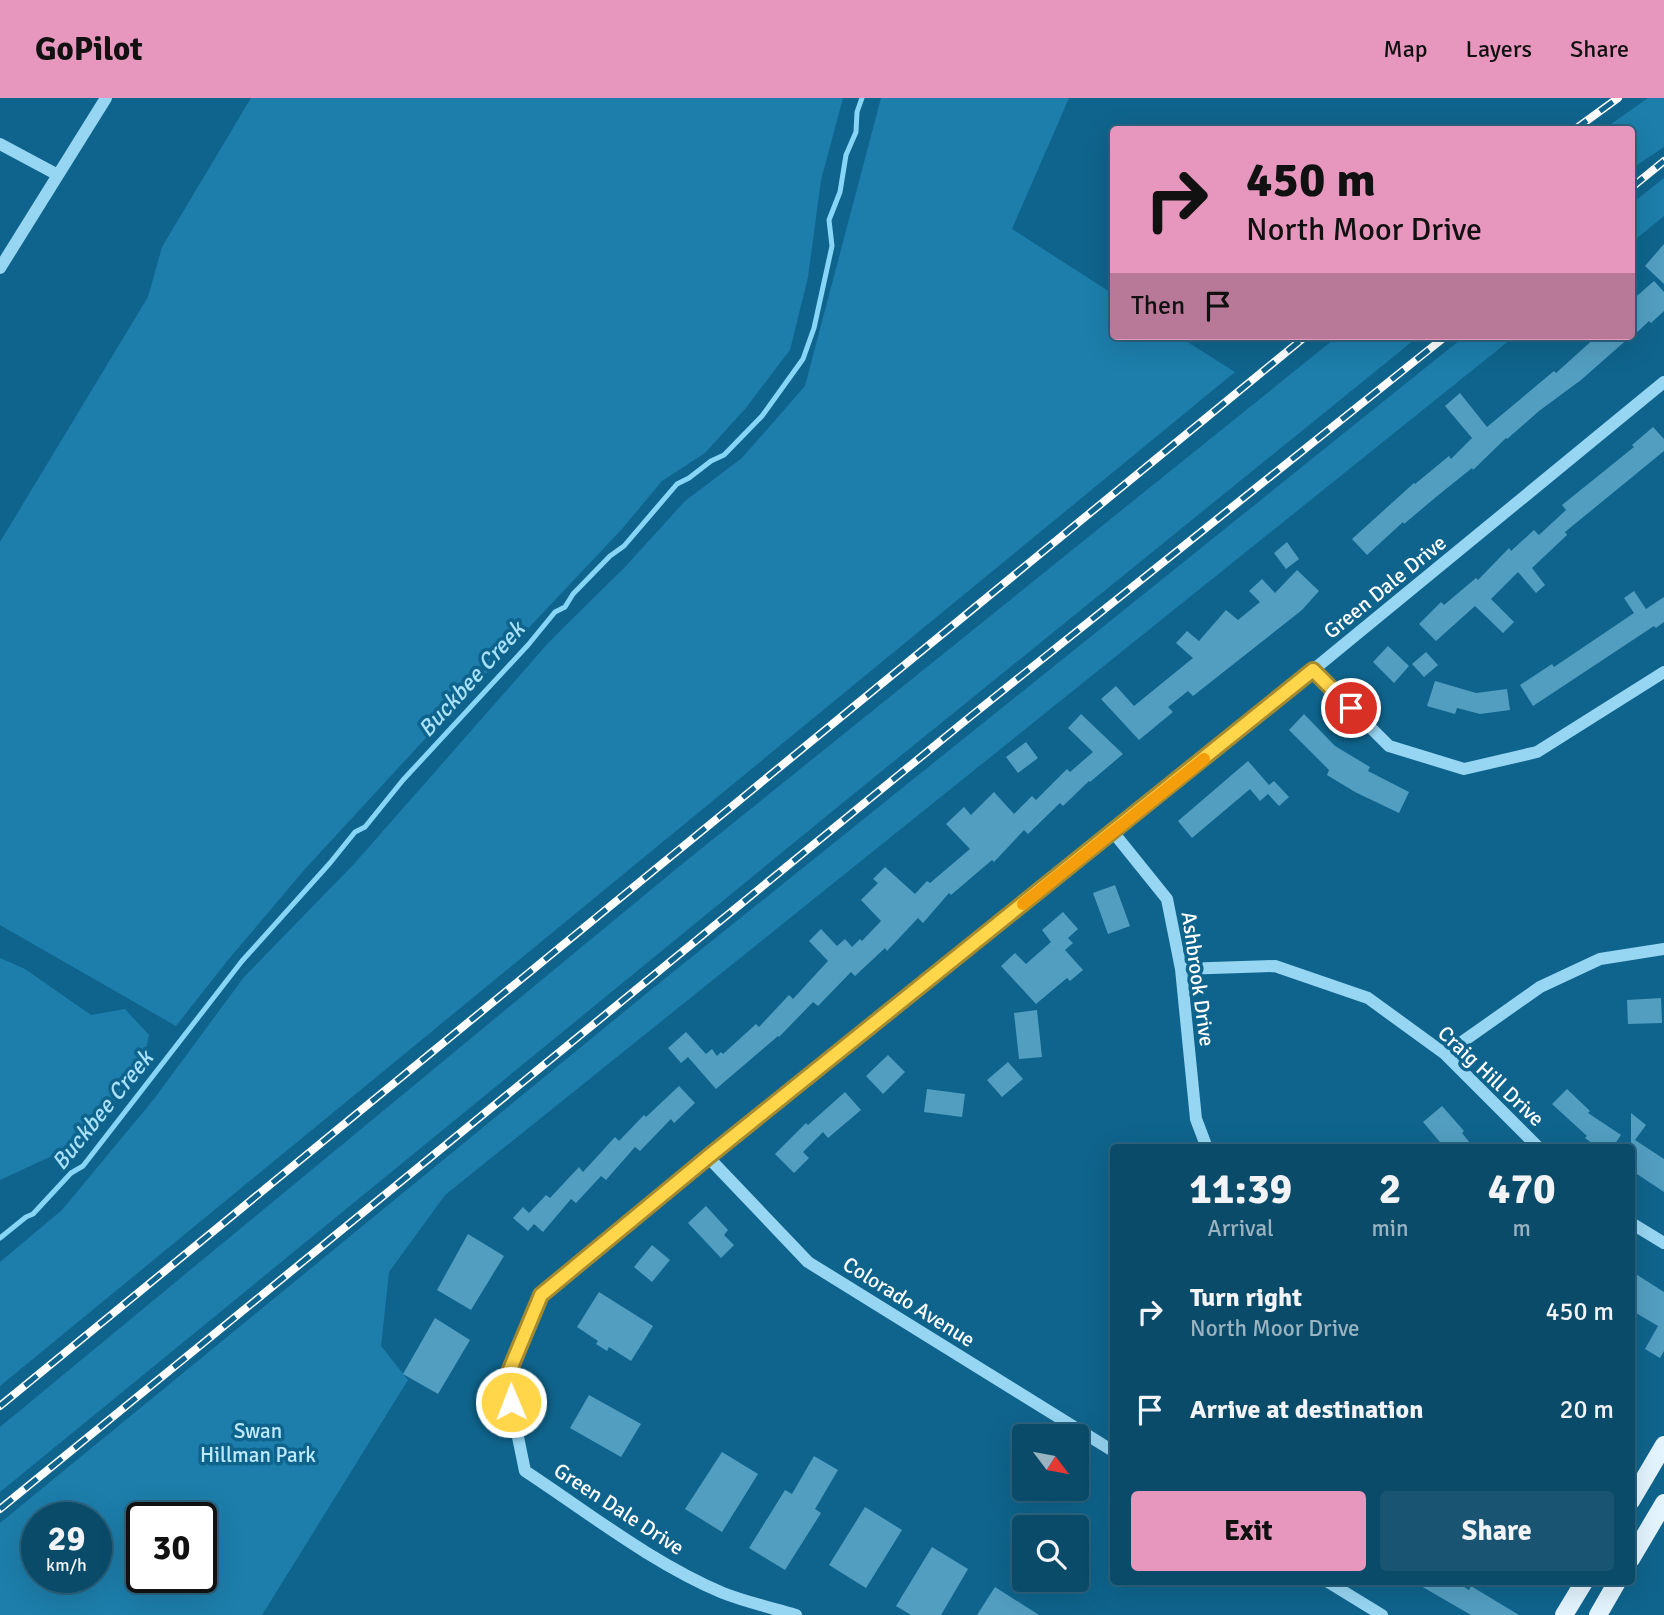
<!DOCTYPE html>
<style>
:root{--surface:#0b4b6a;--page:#195572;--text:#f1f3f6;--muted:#9ab3c1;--line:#2b637e;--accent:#e797bd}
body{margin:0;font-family:Signika,sans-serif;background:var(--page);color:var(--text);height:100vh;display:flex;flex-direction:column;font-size:26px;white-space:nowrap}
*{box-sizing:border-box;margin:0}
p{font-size:23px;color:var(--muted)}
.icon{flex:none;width:38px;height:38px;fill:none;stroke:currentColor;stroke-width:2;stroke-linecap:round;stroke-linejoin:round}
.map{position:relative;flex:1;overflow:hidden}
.sheet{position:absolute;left:1110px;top:1046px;width:525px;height:441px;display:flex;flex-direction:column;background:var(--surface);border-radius:7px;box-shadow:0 7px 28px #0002,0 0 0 2px var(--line)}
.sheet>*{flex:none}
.hud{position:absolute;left:1110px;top:28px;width:525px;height:214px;border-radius:7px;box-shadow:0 7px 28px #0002,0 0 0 2px var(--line);background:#e797bd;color:#111;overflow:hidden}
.needle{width:46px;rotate:122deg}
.controls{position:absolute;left:1012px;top:1326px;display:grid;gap:14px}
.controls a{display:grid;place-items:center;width:77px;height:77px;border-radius:7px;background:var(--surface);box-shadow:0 7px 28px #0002,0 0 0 2px var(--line);font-size:35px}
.speed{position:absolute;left:21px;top:1404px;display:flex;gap:14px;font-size:35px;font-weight:700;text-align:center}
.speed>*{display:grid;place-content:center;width:91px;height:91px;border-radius:50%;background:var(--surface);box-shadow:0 7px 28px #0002,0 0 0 2px var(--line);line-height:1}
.speed small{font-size:18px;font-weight:400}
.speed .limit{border:4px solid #111;border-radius:10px;background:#fff;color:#111}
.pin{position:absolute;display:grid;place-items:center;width:60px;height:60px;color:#fff;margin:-30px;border:4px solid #fff;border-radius:50%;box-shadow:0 2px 7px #0007}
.me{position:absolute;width:77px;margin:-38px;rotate:359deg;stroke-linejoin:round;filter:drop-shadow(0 0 5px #0008)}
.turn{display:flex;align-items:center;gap:24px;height:147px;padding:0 21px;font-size:32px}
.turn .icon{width:91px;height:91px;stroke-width:2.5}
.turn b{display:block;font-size:49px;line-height:60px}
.then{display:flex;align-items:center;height:66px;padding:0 21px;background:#0003;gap:14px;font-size:26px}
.eta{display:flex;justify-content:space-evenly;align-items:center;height:119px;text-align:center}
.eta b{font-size:42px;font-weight:700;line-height:49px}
.button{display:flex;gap:14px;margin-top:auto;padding:14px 21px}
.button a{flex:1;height:80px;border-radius:7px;background:var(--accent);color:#111;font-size:28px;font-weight:700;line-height:80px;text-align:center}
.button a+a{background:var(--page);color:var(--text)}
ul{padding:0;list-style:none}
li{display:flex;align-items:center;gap:21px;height:98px;padding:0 21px}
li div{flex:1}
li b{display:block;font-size:26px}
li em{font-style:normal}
header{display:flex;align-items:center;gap:42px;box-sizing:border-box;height:98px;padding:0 35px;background:var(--accent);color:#111}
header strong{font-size:33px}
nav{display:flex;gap:38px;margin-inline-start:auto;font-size:24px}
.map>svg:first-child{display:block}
.green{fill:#1d7eab;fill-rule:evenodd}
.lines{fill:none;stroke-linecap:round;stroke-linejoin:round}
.stream{stroke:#88d6f7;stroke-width:5}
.building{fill:#529ec1}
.minor{stroke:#97d6f3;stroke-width:12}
.major{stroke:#e3f4ff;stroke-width:18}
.rail-casing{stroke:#fff;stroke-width:8}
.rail{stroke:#0f648d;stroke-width:5;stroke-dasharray:16;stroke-linecap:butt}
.route-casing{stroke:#a68a30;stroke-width:18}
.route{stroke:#ffd54a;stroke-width:12}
.slow{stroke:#f59e0b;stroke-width:12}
.labels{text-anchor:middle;stroke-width:7;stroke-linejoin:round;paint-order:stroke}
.street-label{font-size:21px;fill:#fff;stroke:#0f648d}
.park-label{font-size:21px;fill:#beeafe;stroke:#0f648d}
.water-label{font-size:23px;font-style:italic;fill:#a7e1fa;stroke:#0f648d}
</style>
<header>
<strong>GoPilot</strong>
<nav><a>Map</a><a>Layers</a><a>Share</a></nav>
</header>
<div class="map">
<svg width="1664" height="1517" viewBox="0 0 1664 1517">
<rect width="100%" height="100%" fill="#0f648d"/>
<path class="green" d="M 251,0 L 843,0 L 821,82 L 808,179 L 790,252 L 745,311 L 705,355 L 662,383 L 622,431 L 471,591 L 305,771 L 228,862 L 176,928 L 0,827 L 0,444 L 148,199 L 162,149 Z
M 881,0 L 1069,0 L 1012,131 L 1113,196 L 1113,238 L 1178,238 L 1235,274 L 0,1288 L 0,1164 L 62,1112 L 154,1001 L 244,879 L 354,766 L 550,543 L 625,469 L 685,403 L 742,360 L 805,288 Z
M 1648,0 L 1664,0 L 1664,49 L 1631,71 L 1631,32 L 1604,31 Z
M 1664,80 L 1664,118 L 1631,145 L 1631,106 Z
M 1338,238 L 1419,238 L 856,694 L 0,1394 L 0,1329 L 681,767 Z
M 1465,238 L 1515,238 L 445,1097 L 389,1174 L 381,1248 L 408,1282 L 262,1517 L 0,1517 L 0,1425 L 647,895 ZM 37,1419 L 96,1419 L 96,1479 L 37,1479 ZM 142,1419 L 201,1419 L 201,1479 L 142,1479 Z
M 0,860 L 25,871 L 91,917 L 125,911 L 149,937 L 140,980 L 56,1056 L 0,1082 Z"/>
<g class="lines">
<path class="stream" d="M 0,1140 L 26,1119 L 33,1116 L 71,1075 L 83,1068 L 242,863 L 330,765 L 355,734 L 365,729 L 403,682 L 528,547 L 555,514 L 565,509 L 573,496 L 610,458 L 624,448 L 677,386 L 689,380 L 711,363 L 724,357 L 762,318 L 803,261 L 814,230 L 832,148 L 829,122 L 840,94 L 846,57 L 856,34 L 857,14 L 862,0"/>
</g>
<path class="building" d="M 1664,146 L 1664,186 L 1645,168 Z
M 1654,183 L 1664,194 L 1664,213 L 1651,225 L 1649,223 L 1631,240 L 1631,203 Z
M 1597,238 L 1631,238 L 1581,282 L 1539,313 L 1507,341 L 1506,340 L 1473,372 L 1472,370 L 1436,399 L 1404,426 L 1403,424 L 1367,457 L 1352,441 L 1414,385 L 1415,386 L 1449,358 L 1451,361 L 1472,340 L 1445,308 L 1460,295 L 1487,329 L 1554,273 L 1556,275 Z
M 1653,329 L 1664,341 L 1664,353 L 1565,434 L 1567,437 L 1532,470 L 1545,487 L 1536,495 L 1518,474 L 1491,501 L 1514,524 L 1503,535 L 1475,508 L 1436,543 L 1419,526 L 1441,504 L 1444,507 L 1476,480 L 1478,482 L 1509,450 L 1511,453 L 1534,432 L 1539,437 L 1566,412 L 1562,407 L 1634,349 L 1632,347 Z
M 1287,444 L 1299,461 L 1286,471 L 1274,455 Z
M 1297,472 L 1319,493 L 1302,512 L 1193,598 L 1188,593 L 1168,609 L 1173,614 L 1139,642 L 1101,601 L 1116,588 L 1134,608 L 1193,560 L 1176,545 L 1187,533 L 1199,543 L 1226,512 L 1238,522 L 1260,504 L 1249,493 L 1262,481 L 1275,495 Z
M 1634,493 L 1646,511 L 1664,499 L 1664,524 L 1656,530 L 1654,528 L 1533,608 L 1520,587 L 1552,566 L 1554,569 L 1634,515 L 1624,500 Z
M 1388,548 L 1409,568 L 1394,585 L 1373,564 Z
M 1426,554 L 1438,567 L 1424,579 L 1412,566 Z
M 1435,583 L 1476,595 L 1507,591 L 1510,612 L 1480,616 L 1457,610 L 1455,616 L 1427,608 Z
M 1081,616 L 1123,656 L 1090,684 L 1089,683 L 1063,708 L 1060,705 L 1028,736 L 1024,732 L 994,764 L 992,762 L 951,797 L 949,795 L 923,825 L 918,820 L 887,853 L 885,850 L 855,878 L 851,874 L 818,908 L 813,904 L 779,939 L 778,938 L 716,991 L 688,959 L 681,965 L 668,950 L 686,934 L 706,956 L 712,951 L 717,958 L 721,954 L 723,956 L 756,926 L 759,929 L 789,897 L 793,901 L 828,863 L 809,843 L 821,831 L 837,848 L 845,841 L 852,849 L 860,841 L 862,843 L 881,823 L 861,802 L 878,785 L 873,781 L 885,769 L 915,796 L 927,783 L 930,785 L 970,751 L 946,726 L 964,709 L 971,717 L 994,694 L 1014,716 L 1032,698 L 1036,702 L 1067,671 L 1070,674 L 1093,654 L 1068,630 Z
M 1304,616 L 1335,648 L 1370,669 L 1368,673 L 1409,694 L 1399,715 L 1355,694 L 1327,677 L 1329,672 L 1289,632 Z
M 1026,644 L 1038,660 L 1018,675 L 1006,659 Z
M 1248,663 L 1269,687 L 1274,683 L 1289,699 L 1279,708 L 1268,696 L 1260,703 L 1250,691 L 1192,740 L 1178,723 Z
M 1115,787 L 1130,828 L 1108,836 L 1093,795 Z
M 1063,814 L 1078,831 L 1068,840 L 1073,845 L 1065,852 L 1083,872 L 1070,883 L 1067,880 L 1036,906 L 1001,868 L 1015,855 L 1026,866 L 1051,844 L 1042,832 Z
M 1661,900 L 1662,925 L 1628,926 L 1627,902 Z
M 1037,912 L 1042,959 L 1019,961 L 1014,915 Z
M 888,957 L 905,974 L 883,996 L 866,978 Z
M 1008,964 L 1023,981 L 1002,999 L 987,982 Z
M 679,988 L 695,1005 L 674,1025 L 671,1021 L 640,1053 L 635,1049 L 606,1082 L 601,1078 L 576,1105 L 571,1101 L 543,1134 L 534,1126 L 528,1133 L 513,1120 L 523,1109 L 529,1115 L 546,1097 L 550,1100 L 579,1069 L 583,1074 L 615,1039 L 619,1043 L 644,1017 L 646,1019 Z
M 927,991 L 965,996 L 962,1019 L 924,1014 Z
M 1567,991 L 1590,1013 L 1588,1015 L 1621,1037 L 1612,1050 L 1599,1050 L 1585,1040 L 1587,1038 L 1552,1006 Z
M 845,994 L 861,1012 L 828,1040 L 823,1034 L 803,1054 L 809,1060 L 794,1075 L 775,1056 L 806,1025 L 808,1027 Z
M 1442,1008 L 1464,1033 L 1462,1035 L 1474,1050 L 1445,1050 L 1423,1024 Z
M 1631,1015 L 1646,1027 L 1635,1042 L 1664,1061 L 1664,1094 L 1631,1072 Z
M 706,1108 L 728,1132 L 724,1137 L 734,1147 L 721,1160 L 688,1125 Z
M 468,1136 L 504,1158 L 471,1212 L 437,1192 Z
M 652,1147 L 670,1162 L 652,1184 L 634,1169 Z
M 1631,1173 L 1664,1194 L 1664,1253 L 1660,1260 L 1645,1251 L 1658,1228 L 1631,1212 Z
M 599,1194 L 653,1228 L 631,1263 L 609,1249 L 607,1253 L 596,1246 L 598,1243 L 577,1229 Z
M 435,1220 L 470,1242 L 438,1296 L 403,1276 Z
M 589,1297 L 641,1326 L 621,1359 L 570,1330 Z
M 722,1354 L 758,1376 L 722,1434 L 685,1411 Z
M 814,1358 L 838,1372 L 815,1411 L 821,1415 L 785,1472 L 749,1450 L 785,1392 L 792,1396 Z
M 865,1409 L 902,1432 L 866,1490 L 829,1467 Z
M 932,1449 L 968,1471 L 941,1517 L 911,1517 L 896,1508 Z
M 1414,1484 L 1456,1484 L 1469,1492 L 1471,1488 L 1519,1517 L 1471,1517 Z
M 995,1489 L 1039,1517 L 977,1517 Z"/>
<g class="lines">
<path class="minor" d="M 0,46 L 58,77
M 0,170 L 106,0
M 1313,572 L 1389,648 L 1464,671 L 1537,654 L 1664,574
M 1113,734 L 1167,801 L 1181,871 L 1196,1021 L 1207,1050
M 1181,871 L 1275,868 L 1368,900 L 1445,956 L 1539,1050
M 1445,956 L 1540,889 L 1600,861 L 1664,851
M 708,1059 L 808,1164 L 1113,1353
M 1631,1125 L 1664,1145
M 1328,1484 L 1382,1517
M 796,1517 C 772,1510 746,1504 723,1495 C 652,1465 589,1415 525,1373 L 506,1281 L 541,1197 L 708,1059 L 1313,572 L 1664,284"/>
<path class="major" d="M 1631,1403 L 1664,1347
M 1631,1461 L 1664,1405
M 1564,1517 L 1584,1484
M 1598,1517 L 1617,1484"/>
<defs>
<path id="rail" d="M 1574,32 L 1618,0
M 1631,90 L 1664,63
M 0,1308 L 1306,238
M 0,1411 L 971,618 L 1446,238"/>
</defs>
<use href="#rail" class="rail-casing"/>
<use href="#rail" class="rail"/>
</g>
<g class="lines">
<defs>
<path id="route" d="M 511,1304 L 506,1281 L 541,1197 L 708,1059 L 1313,572 L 1351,610"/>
</defs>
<use href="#route" class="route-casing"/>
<use href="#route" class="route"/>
<path class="slow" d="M 1023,806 L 1204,661"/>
</g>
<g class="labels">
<g class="street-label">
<text transform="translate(1385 489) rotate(-39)" y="7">Green Dale Drive</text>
<text transform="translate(1198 881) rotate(82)" y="7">Ashbrook Drive</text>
<text transform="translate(1491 978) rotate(43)" y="7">Craig Hill Drive</text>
<text transform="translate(909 1204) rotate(32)" y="7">Colorado Avenue</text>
<text transform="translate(619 1411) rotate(33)" y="7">Green Dale Drive</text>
</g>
<g class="park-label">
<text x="258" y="1340">Swan<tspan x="258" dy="24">Hillman Park</tspan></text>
</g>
<g class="water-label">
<text transform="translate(471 581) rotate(-48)" y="8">Buckbee Creek</text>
<text transform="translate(102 1012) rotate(-51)" y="8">Buckbee Creek</text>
</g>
</g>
</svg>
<div class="controls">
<a><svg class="needle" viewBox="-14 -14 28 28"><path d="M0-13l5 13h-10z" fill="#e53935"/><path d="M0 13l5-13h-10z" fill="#9ab3c1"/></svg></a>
<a><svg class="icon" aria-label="search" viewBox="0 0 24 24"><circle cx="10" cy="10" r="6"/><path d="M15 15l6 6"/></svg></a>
</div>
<div class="speed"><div>29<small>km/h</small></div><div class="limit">30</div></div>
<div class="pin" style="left:1351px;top:610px;background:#d93025"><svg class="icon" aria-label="arrive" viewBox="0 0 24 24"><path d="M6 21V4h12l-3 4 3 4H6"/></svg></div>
<svg class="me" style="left:511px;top:1304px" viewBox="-20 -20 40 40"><circle r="17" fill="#ffd54a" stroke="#fff" stroke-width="3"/><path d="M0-11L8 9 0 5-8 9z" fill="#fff"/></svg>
<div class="hud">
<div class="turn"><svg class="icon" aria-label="right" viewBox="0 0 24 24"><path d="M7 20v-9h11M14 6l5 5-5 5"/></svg><div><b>450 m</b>North Moor Drive</div></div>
<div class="then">Then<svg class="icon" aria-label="arrive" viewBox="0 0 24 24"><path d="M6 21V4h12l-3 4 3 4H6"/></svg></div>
</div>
<section class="sheet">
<div class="eta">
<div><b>11:39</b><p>Arrival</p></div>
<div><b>2</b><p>min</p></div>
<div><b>470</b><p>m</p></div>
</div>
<ul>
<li><svg class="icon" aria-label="right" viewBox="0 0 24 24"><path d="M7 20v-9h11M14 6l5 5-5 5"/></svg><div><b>Turn right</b><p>North Moor Drive</p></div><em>450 m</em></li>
<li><svg class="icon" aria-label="arrive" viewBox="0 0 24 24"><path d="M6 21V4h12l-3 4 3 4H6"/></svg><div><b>Arrive at destination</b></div><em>20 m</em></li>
</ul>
<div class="button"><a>Exit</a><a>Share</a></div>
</section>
</div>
